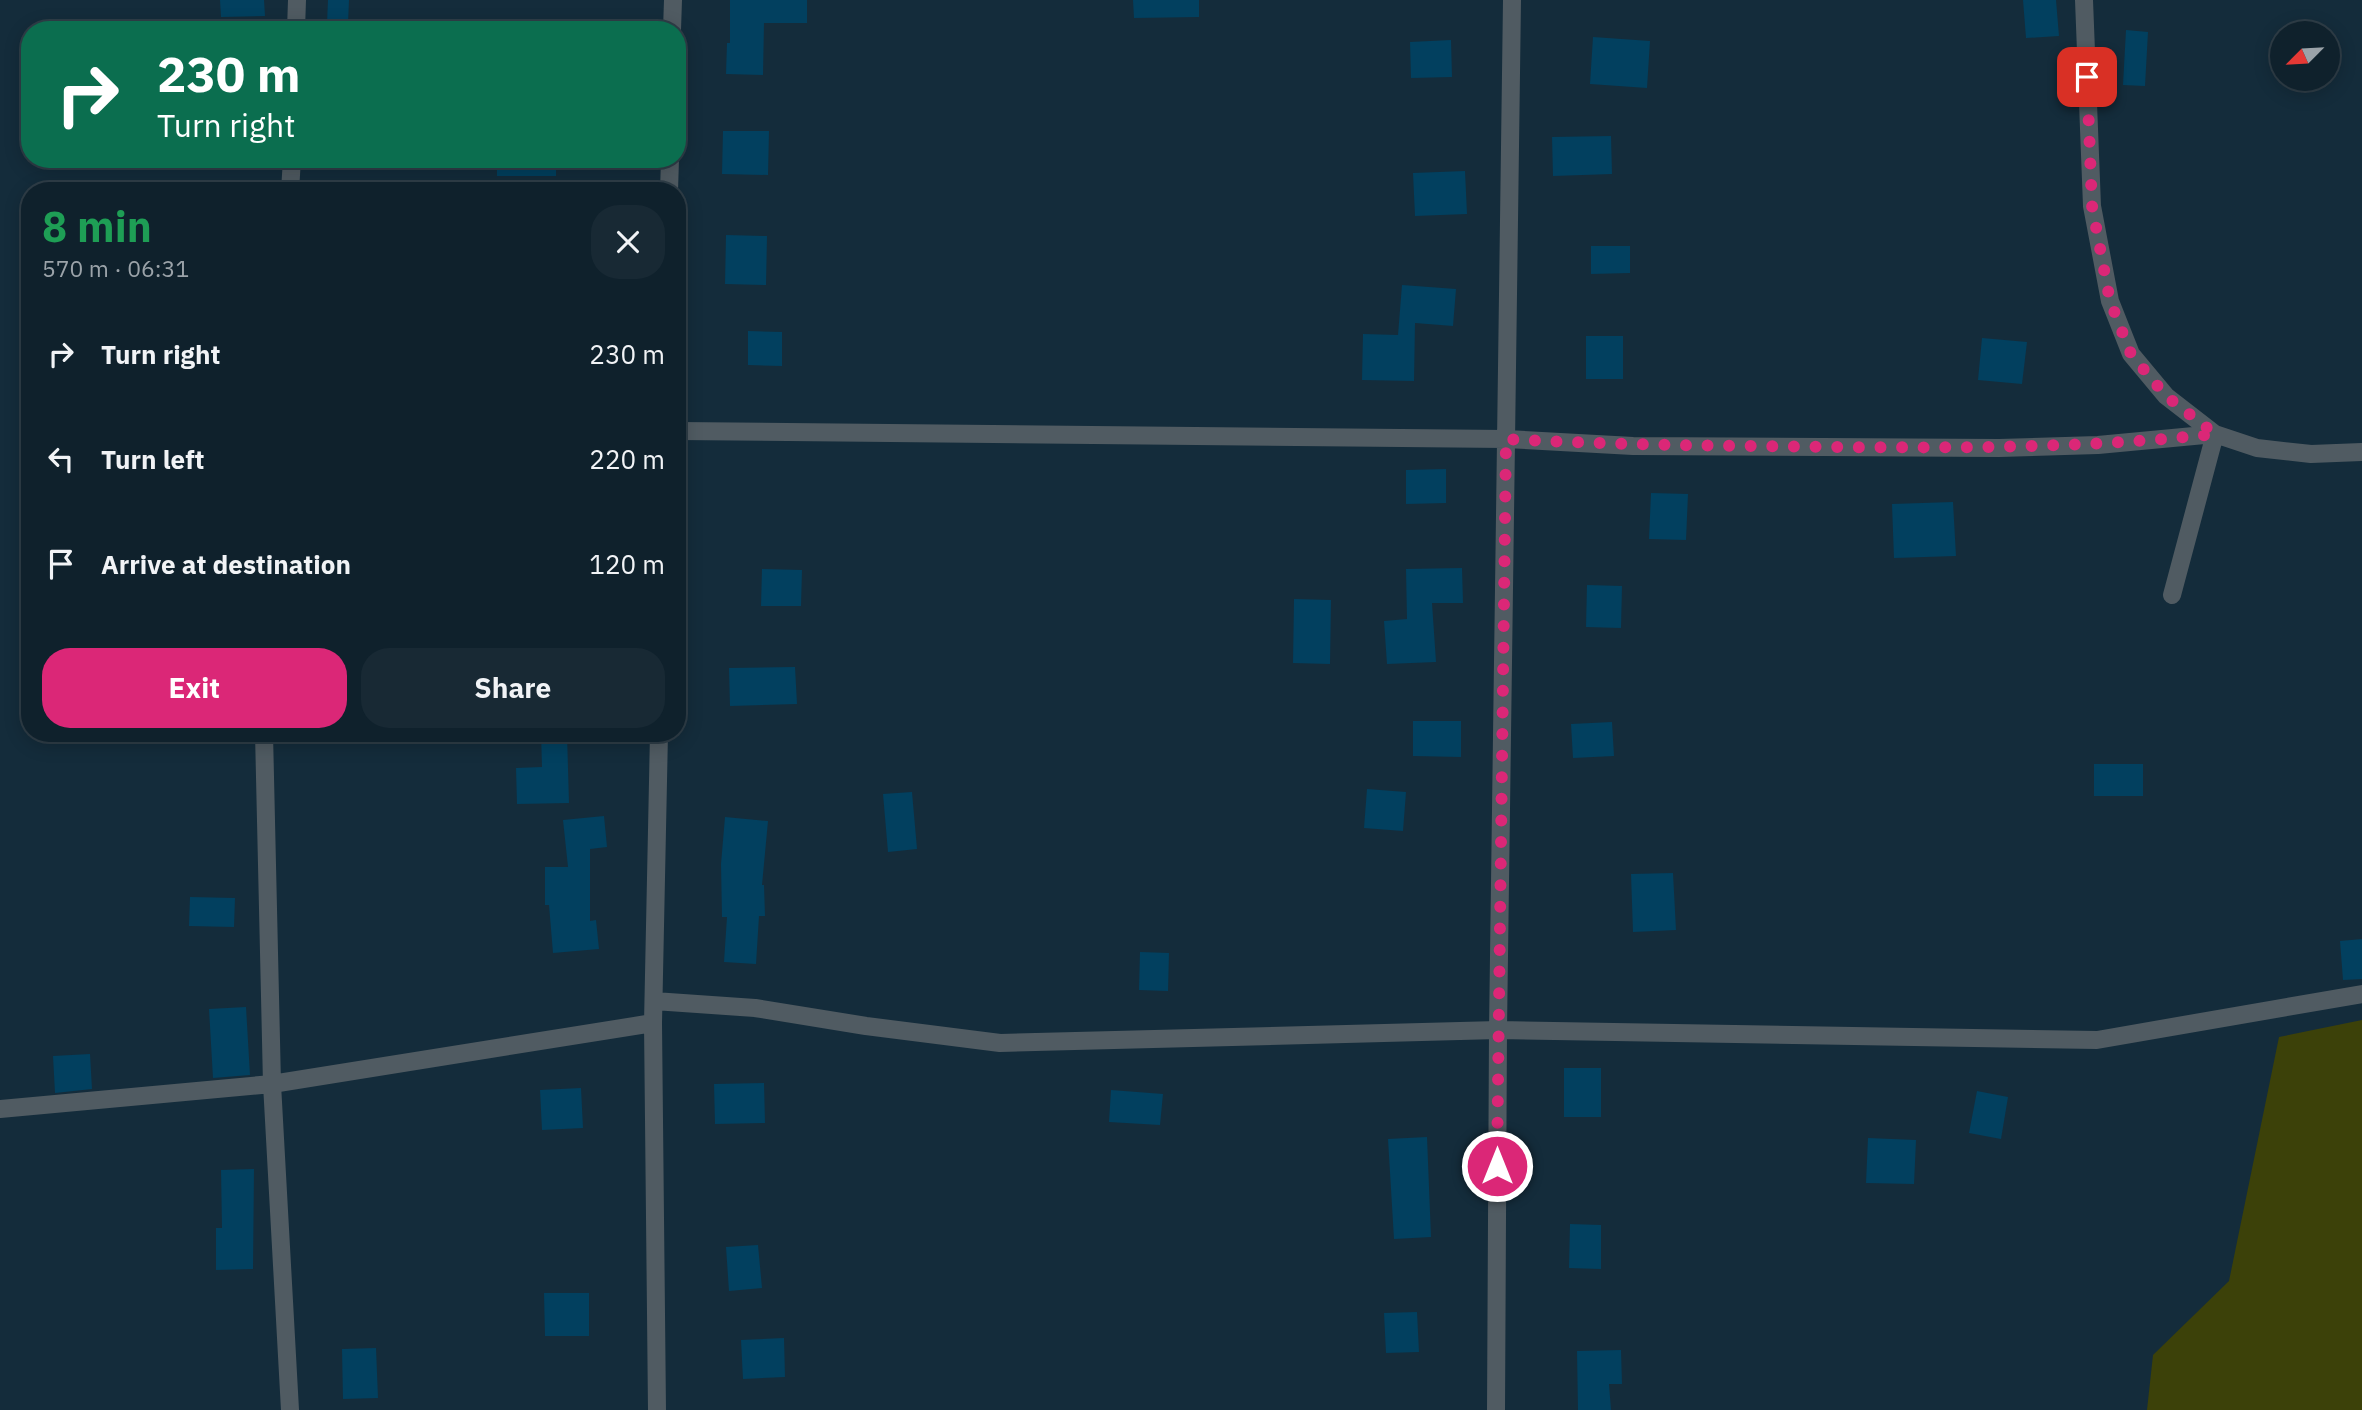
<!DOCTYPE html>
<meta charset="utf-8">
<style>
:root{--surface:#0f212c;--page:#182934;--text:#f1f3f6;--muted:#9ba3a9;--line:#2f3e48;--accent:#db2777}
body{margin:0;font-family:"IBM Plex Sans",sans-serif;background:var(--page);color:var(--text);height:100vh;display:flex;flex-direction:column;font-size:26px;white-space:nowrap}
*{box-sizing:border-box;margin:0}
p{font-size:23px;color:var(--muted)}
.icon{flex:none;width:38px;height:38px;fill:none;stroke:currentColor;stroke-width:2;stroke-linecap:round;stroke-linejoin:round}
.map{position:relative;flex:1;overflow:hidden}
.details{position:absolute;left:21px;top:182px;width:665px;height:560px;display:flex;flex-direction:column;background:var(--surface);border-radius:28px;box-shadow:0 4px 18px #0003,0 0 0 2px var(--line)}
.details>*{flex:none}
.guide{position:absolute;left:21px;top:21px;width:665px;height:147px;border-radius:28px;box-shadow:0 4px 18px #0003,0 0 0 2px var(--line);background:#0b6e4f;color:#fff;overflow:hidden}
.needle{width:46px;rotate:246deg}
.tools{position:absolute;left:2270px;top:21px;display:grid;gap:14px}
.tools a{display:grid;place-items:center;width:70px;height:70px;border-radius:50%;background:var(--surface);box-shadow:0 4px 18px #0003,0 0 0 2px var(--line);font-size:35px}
.pin{position:absolute;display:grid;place-items:center;width:60px;height:60px;color:#fff;margin:-30px;border-radius:14px;box-shadow:0 4px 10px #0006}
.me{position:absolute;width:77px;margin:-38px;rotate:0deg;stroke-linejoin:round;filter:drop-shadow(0 0 5px #0008)}
.turn{display:flex;align-items:center;gap:24px;height:147px;padding:0 21px;font-size:32px}
.turn .icon{width:91px;height:91px;stroke-width:2.5}
.turn b{display:block;font-size:49px;line-height:60px}
.round{display:grid;place-items:center;flex:none;width:74px;height:74px;border-radius:28px;background:var(--page)}
.headline{display:flex;align-items:center;justify-content:space-between;height:119px;padding:0 21px}
h1{font-size:42px;font-weight:800;line-height:52px;color:#1e9e55}
.cta{display:flex;gap:14px;margin-top:auto;padding:14px 21px}
.cta a{flex:1;height:80px;border-radius:28px;background:var(--accent);color:#fff;font-size:28px;font-weight:800;line-height:80px;text-align:center}
.cta a+a{background:var(--page);color:var(--text)}
ul{padding:0;list-style:none}
li{display:flex;align-items:center;gap:21px;height:105px;padding:0 21px}
li div{flex:1}
li b{display:block;font-size:26px}
li em{font-style:normal}
.map>svg:first-child{display:block}
.green{fill:#3c4109}
.building{fill:#02405f}
.lines{fill:none;stroke-linecap:round;stroke-linejoin:round}
.minor{stroke:#505b62;stroke-width:18}
.route{stroke:#db2777;stroke-width:12;stroke-dasharray:0 21.6}
</style>
<div class="map">
<svg width="2362" height="1410" viewBox="0 0 2362 1410">
<rect width="100%" height="100%" fill="#142c3b"/>
<path class="green" d="M 2362,1020 L 2362,1410 L 2147,1410 L 2153,1355 L 2229,1281 L 2279,1037 Z"/>
<path class="building" d="M 220,0 L 264,0 L 265,16 L 221,17 Z
M 328,0 L 349,0 L 348,24 L 327,23 Z
M 730,0 L 807,0 L 807,23 L 764,23 L 763,75 L 726,74 L 727,43 L 730,43 Z
M 1133,0 L 1199,0 L 1199,17 L 1134,18 Z
M 2023,0 L 2056,0 L 2059,36 L 2026,38 Z
M 2126,30 L 2148,32 L 2145,86 L 2123,85 Z
M 1593,37 L 1650,41 L 1647,88 L 1590,84 Z
M 1451,40 L 1452,77 L 1411,78 L 1410,42 Z
M 723,131 L 769,131 L 768,175 L 722,174 Z
M 1611,136 L 1612,174 L 1553,176 L 1552,137 Z
M 497,159 L 556,159 L 556,176 L 497,176 Z
M 1465,171 L 1467,214 L 1415,216 L 1413,173 Z
M 726,235 L 767,236 L 766,285 L 725,284 Z
M 1591,246 L 1630,246 L 1630,273 L 1591,274 Z
M 1402,285 L 1456,289 L 1453,326 L 1415,323 L 1414,381 L 1362,380 L 1363,334 L 1398,335 Z
M 748,331 L 782,332 L 782,366 L 748,365 Z
M 1586,336 L 1623,336 L 1623,379 L 1586,379 Z
M 1982,338 L 2027,342 L 2022,384 L 1978,380 Z
M 1446,469 L 1446,503 L 1406,504 L 1406,470 Z
M 1651,493 L 1688,494 L 1686,540 L 1649,539 Z
M 1953,502 L 1956,556 L 1894,558 L 1892,504 Z
M 1462,568 L 1463,603 L 1432,603 L 1436,662 L 1387,664 L 1384,621 L 1407,619 L 1406,569 Z
M 762,569 L 802,570 L 801,606 L 761,606 Z
M 1587,585 L 1622,586 L 1621,628 L 1586,627 Z
M 1294,599 L 1331,600 L 1330,664 L 1293,663 Z
M 795,667 L 797,704 L 730,706 L 729,668 Z
M 1413,721 L 1461,721 L 1461,757 L 1413,756 Z
M 1612,722 L 1614,756 L 1573,758 L 1571,724 Z
M 541,733 L 567,733 L 569,803 L 517,804 L 516,768 L 542,767 Z
M 2094,764 L 2143,764 L 2143,796 L 2094,796 Z
M 1367,789 L 1406,792 L 1403,831 L 1364,828 Z
M 912,792 L 917,849 L 888,852 L 883,794 Z
M 604,816 L 607,847 L 590,849 L 590,921 L 596,920 L 599,949 L 553,953 L 549,905 L 545,905 L 545,867 L 568,867 L 563,820 Z
M 725,817 L 768,821 L 762,885 L 764,885 L 765,916 L 759,916 L 756,964 L 724,962 L 727,917 L 722,917 L 721,864 Z
M 1673,873 L 1676,930 L 1633,932 L 1631,874 Z
M 190,897 L 235,898 L 234,927 L 189,926 Z
M 2362,939 L 2362,979 L 2343,980 L 2340,941 Z
M 1140,952 L 1169,953 L 1168,991 L 1139,990 Z
M 246,1007 L 250,1075 L 213,1078 L 209,1009 Z
M 90,1054 L 92,1089 L 55,1093 L 53,1056 Z
M 1564,1068 L 1601,1068 L 1601,1117 L 1564,1117 Z
M 764,1083 L 765,1123 L 715,1124 L 714,1084 Z
M 581,1088 L 583,1128 L 542,1130 L 540,1090 Z
M 1111,1090 L 1163,1094 L 1160,1125 L 1109,1122 Z
M 1977,1091 L 2008,1097 L 2001,1139 L 1969,1133 Z
M 1427,1137 L 1431,1237 L 1394,1239 L 1388,1139 Z
M 1868,1138 L 1916,1140 L 1914,1184 L 1866,1183 Z
M 254,1169 L 253,1269 L 216,1270 L 216,1228 L 222,1228 L 221,1170 Z
M 1570,1224 L 1601,1225 L 1601,1269 L 1569,1268 Z
M 758,1245 L 762,1288 L 729,1291 L 726,1247 Z
M 544,1293 L 589,1293 L 589,1336 L 545,1336 Z
M 1417,1312 L 1419,1352 L 1386,1353 L 1384,1313 Z
M 784,1338 L 785,1377 L 743,1379 L 741,1340 Z
M 376,1348 L 378,1398 L 343,1399 L 342,1349 Z
M 1621,1350 L 1622,1384 L 1609,1384 L 1611,1410 L 1578,1410 L 1577,1351 Z"/>
<g class="lines">
<path class="minor" d="M 2084,0 L 2092,206 L 2110,301 L 2131,354 L 2166,396 L 2215,434 L 2257,448 L 2311,454 L 2362,452
M 296,30 L 297,0
M 672,30 L 673,0
M 290,191 L 292,159
M 669,191 L 670,159
M 677,431 L 1506,439 L 1633,446 L 1999,448 L 2098,445 L 2215,434 L 2172,595
M 264,733 L 272,1084 L 290,1410
M 654,1001 L 755,1008 L 866,1026 L 1000,1043 L 1498,1030 L 2097,1040 L 2362,994
M 0,1109 L 272,1084 L 653,1023
M 657,1410 L 653,1023 L 659,733
M 1496,1410 L 1498,1030 L 1512,0"/>
</g>
<g class="lines">
<path class="route" d="M 1497,1166 L 1506,439 C 1617,445 1728,446 1840,447 C 1966,448 2090,448 2215,434 L 2166,396 L 2131,354 L 2110,301 L 2092,206 L 2087,77"/>
</g>
</svg>
<div class="tools">
<a><svg class="needle" viewBox="-14 -14 28 28"><path d="M0-13l5 13h-10z" fill="#e53935"/><path d="M0 13l5-13h-10z" fill="#9ba3a9"/></svg></a>
</div>
<div class="pin" style="left:2087px;top:77px;background:#d93025"><svg class="icon" aria-label="arrive" viewBox="0 0 24 24"><path d="M6 21V4h12l-3 4 3 4H6"/></svg></div>
<svg class="me" style="left:1497px;top:1166px" viewBox="-20 -20 40 40"><circle r="17" fill="#db2777" stroke="#fff" stroke-width="3"/><path d="M0-11L8 9 0 5-8 9z" fill="#fff"/></svg>
<div class="guide">
<div class="turn"><svg class="icon" aria-label="right" viewBox="0 0 24 24"><path d="M7 20v-9h11M14 6l5 5-5 5"/></svg><div><b>230 m</b>Turn right</div></div>
</div>
<section class="details">
<div class="headline"><div><h1>8 min</h1><p>570 m · 06:31</p></div><a class="round"><svg class="icon" aria-label="close" viewBox="0 0 24 24"><path d="M6 6l12 12M18 6L6 18"/></svg></a></div>
<ul>
<li><svg class="icon" aria-label="right" viewBox="0 0 24 24"><path d="M7 20v-9h11M14 6l5 5-5 5"/></svg><div><b>Turn right</b></div><em>230 m</em></li>
<li><svg class="icon" aria-label="left" viewBox="0 0 24 24"><path d="M17 20v-9H6M10 6l-5 5 5 5"/></svg><div><b>Turn left</b></div><em>220 m</em></li>
<li><svg class="icon" aria-label="arrive" viewBox="0 0 24 24"><path d="M6 21V4h12l-3 4 3 4H6"/></svg><div><b>Arrive at destination</b></div><em>120 m</em></li>
</ul>
<div class="cta"><a>Exit</a><a>Share</a></div>
</section>
</div>
